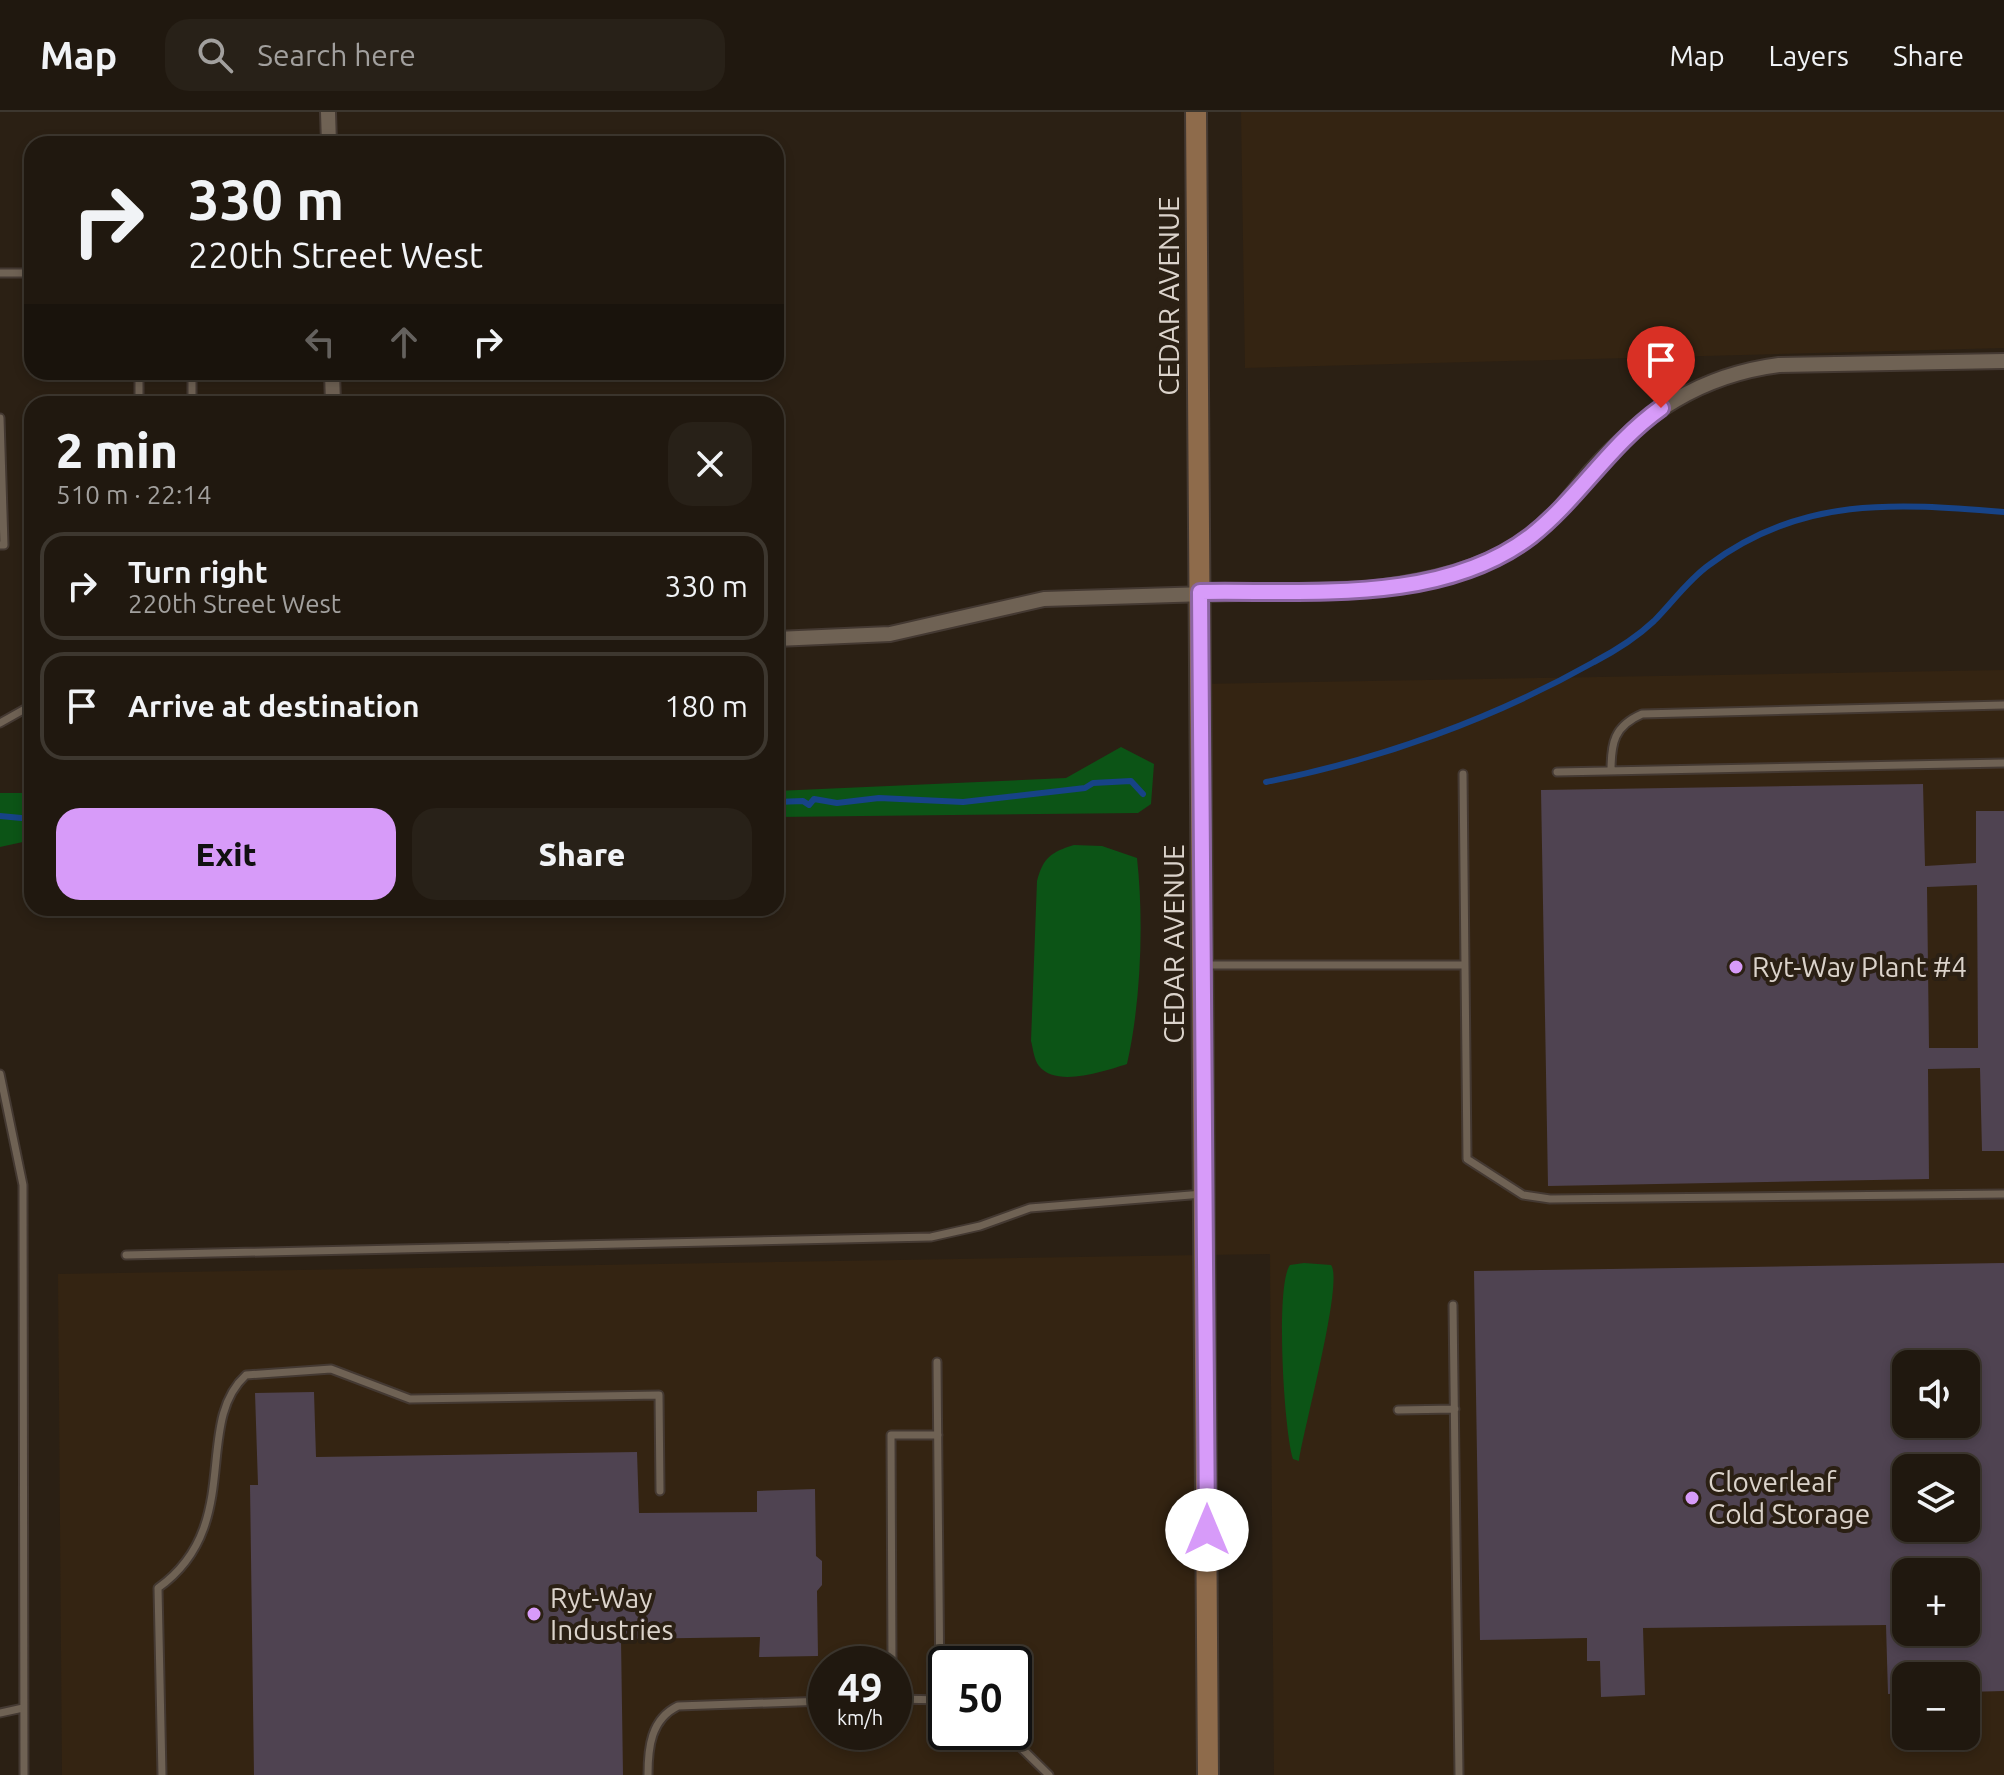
<!DOCTYPE html>
<meta charset="utf-8">
<style>
:root{--surface:#20180f;--page:#282118;--text:#f1f3f6;--muted:#a2a09e;--line:#3d372f;--accent:#d79bf9}
body{margin:0;font-family:Ubuntu,sans-serif;background:var(--page);color:var(--text);height:100vh;display:flex;flex-direction:column;font-size:30px;white-space:nowrap}
*{box-sizing:border-box;margin:0}
p{font-size:26px;color:var(--muted)}
.icon{flex:none;width:44px;height:44px;fill:none;stroke:currentColor;stroke-width:2;stroke-linecap:round;stroke-linejoin:round}
.map{position:relative;flex:1;overflow:hidden}
.sheet{position:absolute;left:24px;top:284px;width:760px;height:520px;display:flex;flex-direction:column;background:var(--surface);border-radius:24px;box-shadow:0 4px 12px #0003,0 0 0 2px var(--line)}
.sheet>*{flex:none}
.top-card{position:absolute;left:24px;top:24px;width:760px;height:244px;border-radius:24px;box-shadow:0 4px 12px #0003,0 0 0 2px var(--line);background:#20180f;color:var(--text);overflow:hidden}
.fabs{position:absolute;left:1892px;top:1238px;display:grid;gap:16px}
.fabs a{display:grid;place-items:center;width:88px;height:88px;border-radius:16px;background:var(--surface);box-shadow:0 4px 12px #0003,0 0 0 2px var(--line);font-size:40px}
.speed{position:absolute;left:808px;top:1534px;display:flex;gap:16px;font-size:40px;font-weight:700;text-align:center}
.speed>*{display:grid;place-content:center;width:104px;height:104px;border-radius:50%;background:var(--surface);box-shadow:0 4px 12px #0003,0 0 0 2px var(--line);line-height:1}
.speed small{font-size:20px;font-weight:400}
.speed .limit{border:4px solid #111;border-radius:12px;background:#fff;color:#111}
.pin{position:absolute;display:grid;place-items:center;width:68px;height:68px;color:#fff;margin:-82px -34px;border-radius:50% 50% 50% 0;rotate:-45deg;box-shadow:0 0 8px #0007}
.pin .icon{rotate:45deg}
.me{position:absolute;width:88px;margin:-44px;rotate:0deg;stroke-linejoin:round;filter:drop-shadow(0 0 6px #0008)}
.turn{display:flex;align-items:center;gap:28px;height:168px;padding:0 32px;font-size:36px}
.turn .icon{width:104px;height:104px;stroke-width:2.5}
.turn b{display:block;font-size:56px;line-height:68px}
.lanes{display:flex;align-items:center;height:76px;padding:0 32px;background:#0003;justify-content:center;gap:40px;direction:ltr}
.lanes .off{opacity:.35}
.round{display:grid;place-items:center;flex:none;width:84px;height:84px;border-radius:24px;background:var(--page)}
.head{display:flex;align-items:center;justify-content:space-between;height:136px;padding:0 32px}
h1{font-size:48px;font-weight:800;line-height:60px}
.button{display:flex;gap:16px;margin-top:auto;padding:16px 32px}
.button a{flex:1;height:92px;border-radius:24px;background:var(--accent);color:#111;font-size:32px;font-weight:800;line-height:92px;text-align:center}
.button a+a{background:var(--page);color:var(--text)}
ul{padding:0;list-style:none}
li{display:flex;align-items:center;gap:24px;height:108px;margin:0 16px 12px;padding:0 16px;border:4px solid var(--line);border-radius:24px}
li div{flex:1}
li b{display:block;font-size:30px}
li em{font-style:normal}
header{display:flex;align-items:center;gap:48px;box-sizing:border-box;height:112px;padding:0 40px;background:var(--surface);border-bottom:2px solid var(--line)}
header strong{font-size:38px}
nav{display:flex;gap:44px;margin-inline-start:auto;font-size:28px}
.search{width:560px;height:72px;background:var(--page);display:flex;align-items:center;gap:20px;box-sizing:border-box;padding:0 28px;border-radius:24px;color:var(--muted);font-size:30px}
.map>svg:first-child{display:block}
.built{fill:#342412;fill-rule:evenodd}
.green{fill:#0c5416}
.lines{fill:none;stroke-linecap:round;stroke-linejoin:round}
.stream{stroke:#174387;stroke-width:6}
.building{fill:#4f4351;fill-rule:evenodd}
.service-casing{stroke:#443932;stroke-width:11}
.minor-casing{stroke:#443932;stroke-width:18}
.secondary-casing{stroke:#443932;stroke-width:24}
.service{stroke:#6f6254;stroke-width:7}
.minor{stroke:#6f6254;stroke-width:14}
.secondary{stroke:#8e6b4b;stroke-width:20}
.route-casing{stroke:#8c65a2;stroke-width:20}
.route{stroke:#d79bf9;stroke-width:14}
.poi-dot{fill:#d79bf9;stroke:#2b2014;stroke-width:3}
.labels{text-anchor:middle;stroke-width:8;stroke-linejoin:round;paint-order:stroke}
.street-label{font-size:28px;fill:#dbd3cb;stroke:#2b2014}
.poi-label{font-size:28px;fill:#dbd3cb;stroke:#2b2014;text-anchor:start}
</style>
<header>
<strong>Map</strong>
<div class="search"><svg class="icon" aria-label="search" viewBox="0 0 24 24"><circle cx="10" cy="10" r="6"/><path d="M15 15l6 6"/></svg>Search here</div>
<nav><a>Map</a><a>Layers</a><a>Share</a></nav>
</header>
<div class="map">
<svg width="2004" height="1663" viewBox="0 0 2004 1663">
<rect width="100%" height="100%" fill="#2b2014"/>
<path class="built" d="M 1241,0 L 2004,0 L 2004,236 L 1245,256 Z
M 2004,558 L 2004,1663 L 1274,1663 L 1270,1142 L 1204,1143 L 1208,1663 L 62,1663 L 58,1162 L 1203,1143 L 1199,572 ZM 1906,1252 L 1966,1252 L 1966,1312 L 1906,1312 ZM 1906,1356 L 1966,1356 L 1966,1416 L 1906,1416 ZM 1906,1460 L 1966,1460 L 1966,1520 L 1906,1520 ZM 826,1552 L 894,1552 L 894,1620 L 826,1620 ZM 946,1552 L 1014,1552 L 1014,1620 L 946,1620 ZM 1906,1564 L 1966,1564 L 1966,1624 L 1906,1624 Z"/>
<path class="green" d="M 1121,635 L 1154,652 L 1151,692 L 1138,701 L 776,705 L 776,679 L 1066,666 Z
M 0,681 L 32,681 L 32,728 L 0,735 Z
M 1074,733 L 1102,734 L 1137,746 C 1144,809 1141,890 1127,952 C 1105,959 1056,976 1039,954 C 1034,948 1033,936 1031,929 L 1037,769 C 1043,746 1051,740 1074,733 Z
M 1304,1151 L 1331,1153 C 1344,1169 1303,1319 1299,1349 L 1293,1347 C 1284,1320 1275,1173 1290,1153 Z"/>
<g class="lines">
<path class="stream" d="M 1266,670 C 1379,648 1493,607 1594,550 C 1615,539 1636,526 1654,509 C 1672,491 1688,468 1709,453 C 1801,384 1895,391 2004,400
M 776,690 L 803,689 L 809,693 L 814,687 L 837,691 L 879,686 L 963,690 L 1085,676 L 1093,671 L 1131,669 L 1143,682
M 0,704 L 32,707"/>
</g>
<path class="building" d="M 1923,672 L 1925,754 L 1976,751 L 1976,699 L 2004,699 L 2004,1039 L 1982,1039 L 1980,956 L 1928,957 L 1929,1067 L 1548,1074 L 1541,678 ZM 1977,773 L 1978,936 L 1929,936 L 1927,775 Z
M 2004,1151 L 2004,1579 L 1966,1580 L 1966,1564 L 1906,1564 L 1906,1581 L 1888,1582 L 1886,1513 L 1643,1516 L 1645,1583 L 1601,1585 L 1600,1549 L 1587,1549 L 1587,1526 L 1480,1528 L 1474,1159 ZM 1906,1252 L 1966,1252 L 1966,1312 L 1906,1312 ZM 1906,1356 L 1966,1356 L 1966,1416 L 1906,1416 ZM 1906,1460 L 1966,1460 L 1966,1520 L 1906,1520 Z
M 314,1280 L 316,1345 L 637,1340 L 639,1401 L 757,1400 L 757,1379 L 815,1377 L 816,1444 L 822,1449 L 822,1473 L 817,1479 L 818,1544 L 759,1545 L 760,1525 L 621,1527 L 623,1663 L 254,1663 L 250,1373 L 258,1373 L 255,1281 Z"/>
<g class="lines">
<defs>
<path id="service" d="M 0,161 L 32,161
M 139,260 L 139,292
M 192,260 L 192,292
M 0,306 L 4,433 L 0,433
M 0,611 L 32,593
M 1611,659 C 1611,631 1614,614 1642,602 L 2004,593
M 1557,660 L 2004,651
M 1463,662 L 1467,1047 L 1523,1083 L 1550,1087 L 2004,1082
M 1203,853 L 1465,853
M 0,962 L 23,1073 L 24,1663
M 126,1143 L 931,1125 L 980,1114 L 1030,1096 L 1203,1082
M 1453,1193 L 1459,1663
M 937,1250 L 940,1587
M 1398,1298 L 1455,1297
M 892,1552 L 891,1323 L 938,1323
M 894,1587 L 946,1588
M 0,1601 L 23,1596
M 1005,1620 L 1049,1663
M 162,1663 L 158,1476 C 245,1414 192,1312 246,1263 L 331,1257 L 410,1287 L 659,1283 L 660,1379
M 648,1663 C 648,1635 651,1607 678,1594 L 826,1589"/>
<path id="minor" d="M 328,0 L 329,32
M 332,260 L 333,292
M 776,527 L 890,522 L 1044,487 L 1368,477 C 1424,470 1483,459 1530,425 C 1555,407 1572,381 1592,358 C 1644,301 1701,263 1779,253 L 2004,249"/>
<path id="secondary" d="M 1196,0 L 1208,1663"/>
</defs>
<use href="#service" class="service-casing"/>
<use href="#minor" class="minor-casing"/>
<use href="#secondary" class="secondary-casing"/>
<use href="#service" class="service"/>
<use href="#minor" class="minor"/>
<use href="#secondary" class="secondary"/>
</g>
<g class="lines">
<defs>
<path id="route" d="M 1207,1418 L 1200,480 C 1306,478 1441,493 1531,424 C 1578,387 1610,332 1661,296"/>
</defs>
<use href="#route" class="route-casing"/>
<use href="#route" class="route"/>
</g>
<g class="poi-dot">
<circle cx="1736" cy="855" r="8"/>
<circle cx="1692" cy="1386" r="8"/>
<circle cx="534" cy="1502" r="8"/>
</g>
<g class="labels">
<g class="street-label">
<text transform="translate(1169 184) rotate(-90)" y="10">CEDAR AVENUE</text>
<text transform="translate(1174 832) rotate(-90)" y="10">CEDAR AVENUE</text>
</g>
<g class="poi-label">
<text x="1752" y="865">Ryt-Way Plant #4</text>
<text x="1708" y="1380">Cloverleaf<tspan x="1708" dy="32">Cold Storage</tspan></text>
<text x="550" y="1496">Ryt-Way<tspan x="550" dy="32">Industries</tspan></text>
</g>
</g>
</svg>
<div class="fabs">
<a><svg class="icon" aria-label="sound" viewBox="0 0 24 24"><path d="M4 9h4l5-4v14l-5-4H4zM17 9q2 3 0 6"/></svg></a>
<a><svg class="icon" aria-label="layers" viewBox="0 0 24 24"><path d="M12 4l9 5-9 5-9-5zM3 14l9 5 9-5"/></svg></a>
<a>+</a>
<a>−</a>
</div>
<div class="speed"><div>49<small>km/h</small></div><div class="limit">50</div></div>
<div class="pin" style="left:1661px;top:296px;background:#d93025"><svg class="icon" aria-label="arrive" viewBox="0 0 24 24"><path d="M6 21V4h12l-3 4 3 4H6"/></svg></div>
<svg class="me" style="left:1207px;top:1418px" viewBox="-20 -20 40 40"><circle r="19" fill="#fff"/><path d="M0-13L10 11 0 6-10 11z" fill="#d79bf9"/></svg>
<div class="top-card">
<div class="turn"><svg class="icon" aria-label="right" viewBox="0 0 24 24"><path d="M7 20v-9h11M14 6l5 5-5 5"/></svg><div><b>330 m</b>220th Street West</div></div>
<div class="lanes"><svg class="icon off" aria-label="left" viewBox="0 0 24 24"><path d="M17 20v-9H6M10 6l-5 5 5 5"/></svg><svg class="icon off" aria-label="ahead" viewBox="0 0 24 24"><path d="M12 20V5M6 11l6-6 6 6"/></svg><svg class="icon" aria-label="right" viewBox="0 0 24 24"><path d="M7 20v-9h11M14 6l5 5-5 5"/></svg></div>
</div>
<section class="sheet">
<div class="head"><div><h1>2 min</h1><p>510 m · 22:14</p></div><a class="round"><svg class="icon" aria-label="close" viewBox="0 0 24 24"><path d="M6 6l12 12M18 6L6 18"/></svg></a></div>
<ul>
<li><svg class="icon" aria-label="right" viewBox="0 0 24 24"><path d="M7 20v-9h11M14 6l5 5-5 5"/></svg><div><b>Turn right</b><p>220th Street West</p></div><em>330 m</em></li>
<li><svg class="icon" aria-label="arrive" viewBox="0 0 24 24"><path d="M6 21V4h12l-3 4 3 4H6"/></svg><div><b>Arrive at destination</b></div><em>180 m</em></li>
</ul>
<div class="button"><a>Exit</a><a>Share</a></div>
</section>
</div>
